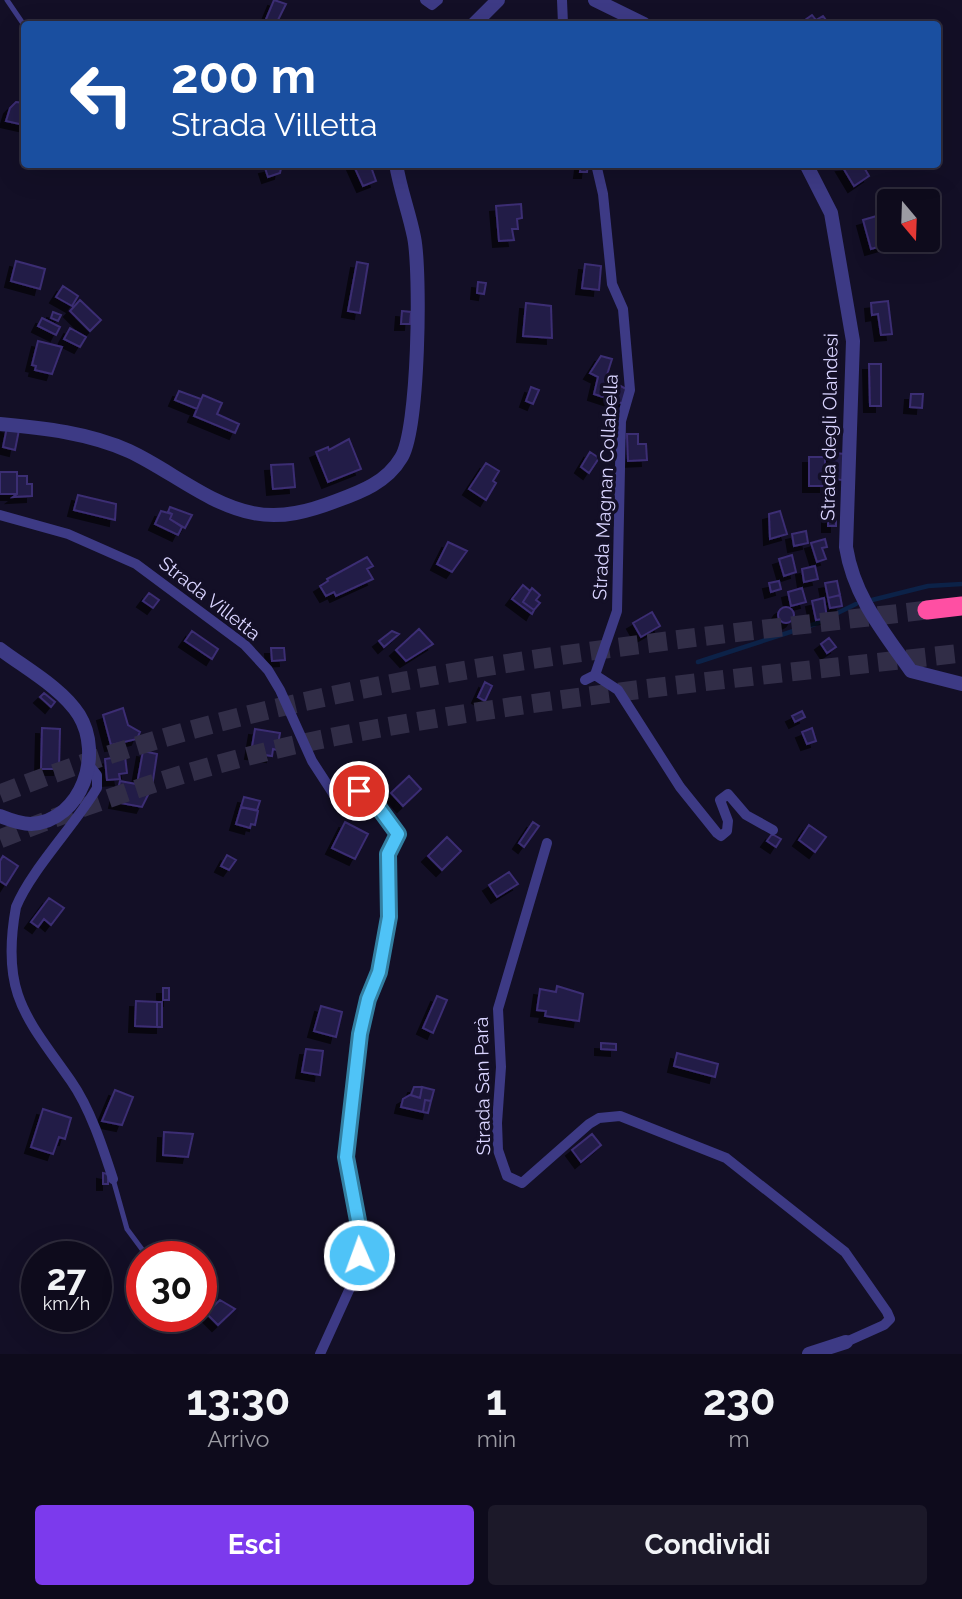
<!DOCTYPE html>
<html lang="it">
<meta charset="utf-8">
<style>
:root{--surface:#0e0b1c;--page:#1c1929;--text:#f1f3f6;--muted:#9b9ba3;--line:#2e2b3b;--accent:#7c3aed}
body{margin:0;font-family:Raleway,sans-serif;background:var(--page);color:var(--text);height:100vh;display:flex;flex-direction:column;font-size:26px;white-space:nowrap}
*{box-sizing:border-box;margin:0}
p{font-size:23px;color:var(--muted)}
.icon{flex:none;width:38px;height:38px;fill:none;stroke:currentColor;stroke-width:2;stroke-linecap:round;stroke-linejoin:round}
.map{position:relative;height:1354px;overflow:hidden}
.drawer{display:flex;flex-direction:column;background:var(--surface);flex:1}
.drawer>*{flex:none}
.hud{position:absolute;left:21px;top:21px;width:920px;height:147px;border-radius:7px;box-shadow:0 7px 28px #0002,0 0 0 2px var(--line);background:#1a4fa0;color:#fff;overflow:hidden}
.needle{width:46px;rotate:161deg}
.buttons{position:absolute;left:877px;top:189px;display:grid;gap:14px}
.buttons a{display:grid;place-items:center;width:63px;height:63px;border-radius:7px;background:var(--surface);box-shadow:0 7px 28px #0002,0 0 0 2px var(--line);font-size:35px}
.speed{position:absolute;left:21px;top:1241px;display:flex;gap:14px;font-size:35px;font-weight:700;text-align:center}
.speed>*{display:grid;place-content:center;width:91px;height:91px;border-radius:50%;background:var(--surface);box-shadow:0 7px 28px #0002,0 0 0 2px var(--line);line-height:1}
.speed small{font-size:18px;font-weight:400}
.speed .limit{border:10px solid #d22;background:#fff;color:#111}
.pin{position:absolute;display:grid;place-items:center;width:60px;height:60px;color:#fff;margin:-30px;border:4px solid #fff;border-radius:50%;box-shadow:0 2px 7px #0007}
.me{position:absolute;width:77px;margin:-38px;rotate:358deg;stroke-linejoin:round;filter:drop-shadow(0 0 5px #0008)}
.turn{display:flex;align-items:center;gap:24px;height:147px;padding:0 35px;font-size:32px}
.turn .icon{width:91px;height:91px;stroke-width:2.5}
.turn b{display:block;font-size:49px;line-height:60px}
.eta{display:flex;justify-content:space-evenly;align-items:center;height:119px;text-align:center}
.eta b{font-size:42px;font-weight:700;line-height:49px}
.action{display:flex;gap:14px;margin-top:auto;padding:14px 35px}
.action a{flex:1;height:80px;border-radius:7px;background:var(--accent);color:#fff;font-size:28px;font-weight:700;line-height:80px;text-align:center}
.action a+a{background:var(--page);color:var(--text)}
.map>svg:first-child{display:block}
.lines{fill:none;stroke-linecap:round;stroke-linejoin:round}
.stream{stroke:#0c2248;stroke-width:4.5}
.building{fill:#241b47;stroke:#3b2d73;stroke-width:2;filter:url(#shadow)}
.motorway-tunnel{stroke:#312d47;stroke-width:19;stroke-dasharray:19 10;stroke-linecap:butt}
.service{stroke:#3d3a85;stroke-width:5}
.minor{stroke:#3d3a85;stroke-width:10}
.tertiary{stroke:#3d3a85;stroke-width:14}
.motorway{stroke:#ff4fa3;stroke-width:19}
.route-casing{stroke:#337fa1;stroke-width:18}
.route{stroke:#4fc3f7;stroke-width:12}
.labels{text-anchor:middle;stroke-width:7;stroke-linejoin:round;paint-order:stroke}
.street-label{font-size:19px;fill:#d9d4ff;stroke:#130f26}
</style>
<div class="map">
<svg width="962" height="1354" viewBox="0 0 962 1354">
<defs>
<filter id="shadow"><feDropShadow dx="-6" dy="6" stdDeviation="0" flood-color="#0009"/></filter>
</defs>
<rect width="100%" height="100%" fill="#130f26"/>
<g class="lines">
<path class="stream" d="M 872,600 L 928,586 L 962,584
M 698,662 L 815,624 L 856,604"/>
</g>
<path class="building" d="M 274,0 L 286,4 L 276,24 L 264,24 Z
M 812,15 L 816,20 L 823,16 L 829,24 L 803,24 L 802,22 Z
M 16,102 L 24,103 L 24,125 L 6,121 L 10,108 Z
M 282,164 L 280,173 L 268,177 L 265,168 Z
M 353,164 L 370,164 L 376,181 L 363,186 Z
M 581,164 L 588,164 L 587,172 L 580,172 Z
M 862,164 L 869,176 L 854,186 L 842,166 Z
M 521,204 L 522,218 L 517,219 L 518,229 L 512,229 L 514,240 L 499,241 L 496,206 Z
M 880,215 L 888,244 L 871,249 L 863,220 Z
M 16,261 L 45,269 L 40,289 L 11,281 Z
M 357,262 L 368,264 L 360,313 L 348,311 Z
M 585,264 L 601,266 L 599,290 L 582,288 Z
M 478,282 L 486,283 L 484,294 L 477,293 Z
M 63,286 L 78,296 L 72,306 L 56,297 Z
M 80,300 L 101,320 L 90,331 L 70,311 Z
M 888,301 L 892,334 L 881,335 L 878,314 L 872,315 L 871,303 Z
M 526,303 L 551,306 L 552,338 L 523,336 Z
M 402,311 L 411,312 L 410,324 L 401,324 Z
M 53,312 L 61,315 L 58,321 L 51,318 Z
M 42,318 L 60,327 L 56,335 L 38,326 Z
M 70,328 L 86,337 L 80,347 L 64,339 Z
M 38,341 L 62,347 L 52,374 L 35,370 L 36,366 L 32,365 Z
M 601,356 L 612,359 L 606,378 L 628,390 L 624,404 L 594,394 L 598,377 L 590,373 Z
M 869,364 L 881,364 L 881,406 L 870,406 Z
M 531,387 L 539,390 L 533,404 L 526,401 Z
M 179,391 L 201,399 L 197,409 L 175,400 Z
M 911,394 L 923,394 L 922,408 L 910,407 Z
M 203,395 L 222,403 L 217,414 L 239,424 L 235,433 L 194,416 Z
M 7,427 L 19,430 L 15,450 L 3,447 Z
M 627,434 L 638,434 L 638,444 L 646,444 L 647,460 L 628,461 Z
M 349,439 L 361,469 L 328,482 L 316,452 L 328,447 L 329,450 Z
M 590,452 L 599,458 L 589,473 L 581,467 Z
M 832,453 L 846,454 L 843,480 L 829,479 Z
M 809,457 L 825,457 L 825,486 L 809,486 Z
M 486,463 L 499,471 L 493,481 L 496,483 L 486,500 L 469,489 Z
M 293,464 L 295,487 L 273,489 L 271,465 Z
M 0,472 L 17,472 L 17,494 L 0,494 Z
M 17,476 L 27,476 L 27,484 L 32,484 L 32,496 L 13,497 L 17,494 Z
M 78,495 L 116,504 L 115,520 L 74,510 Z
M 170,507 L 192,515 L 185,528 L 170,519 L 172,514 L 168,512 Z
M 161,511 L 172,514 L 170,519 L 182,527 L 178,535 L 155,524 Z
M 780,511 L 787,534 L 770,539 L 769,514 Z
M 828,516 L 836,516 L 836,526 L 828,526 Z
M 806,531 L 808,543 L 794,546 L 792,534 Z
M 825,539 L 827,547 L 822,548 L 826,559 L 817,562 L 811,543 Z
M 448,542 L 467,551 L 452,572 L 437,564 Z
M 792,555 L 796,572 L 784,576 L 779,559 Z
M 367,557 L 373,566 L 367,569 L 373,579 L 336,596 L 334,592 L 326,596 L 320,586 L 328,581 L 327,579 Z
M 815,566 L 818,579 L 804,582 L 802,569 Z
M 779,581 L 781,589 L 771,592 L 769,583 Z
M 837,581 L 840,595 L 828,598 L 825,583 Z
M 523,585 L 530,591 L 523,602 L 534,610 L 532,614 L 512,599 Z
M 532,588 L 540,595 L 536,600 L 540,603 L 534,610 L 523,602 Z
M 802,588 L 806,602 L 791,606 L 788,592 Z
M 149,593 L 159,600 L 153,608 L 143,601 Z
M 840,595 L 842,606 L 830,608 L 828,598 Z
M 824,598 L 827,618 L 816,620 L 812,601 Z
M778 615a8 8 0 1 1 16 0a8 8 0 1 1-16 0Z
M 652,612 L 660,626 L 641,637 L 633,623 Z
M 419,629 L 433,644 L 406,661 L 396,650 Z
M 192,631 L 218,649 L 212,659 L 185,641 Z
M 392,631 L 399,634 L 384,647 L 379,641 Z
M 829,638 L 836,647 L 827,653 L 821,644 Z
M 271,648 L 284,648 L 285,660 L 272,661 Z
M 485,682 L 492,686 L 485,701 L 478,697 Z
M 44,693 L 55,702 L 51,707 L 40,697 Z
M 123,708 L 128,725 L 140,732 L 137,739 L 111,745 L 103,715 Z
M 802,711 L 805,717 L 795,722 L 792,716 Z
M 42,728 L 60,729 L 59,769 L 41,769 Z
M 812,728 L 816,741 L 807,744 L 802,732 Z
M 255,729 L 280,733 L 277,750 L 273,749 L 272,756 L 251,753 Z
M 143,751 L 157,754 L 152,787 L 137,784 Z
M 125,756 L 127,773 L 119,774 L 120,779 L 107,780 L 105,759 Z
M 409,776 L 421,789 L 403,806 L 391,793 Z
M 120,781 L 152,787 L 142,807 L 115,802 Z
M 244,797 L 260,801 L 257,810 L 241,807 Z
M 241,807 L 258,811 L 255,825 L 251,824 L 250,828 L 236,824 Z
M 345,822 L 368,834 L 355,859 L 332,848 Z
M 533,822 L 539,826 L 524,847 L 519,843 Z
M 809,825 L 826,837 L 815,852 L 799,840 Z
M 772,834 L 781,839 L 776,847 L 767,841 Z
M 447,837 L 461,851 L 442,870 L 428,856 Z
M 227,855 L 236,860 L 229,870 L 221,866 Z
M 3,856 L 18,866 L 6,885 L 0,881 L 0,861 Z
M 509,872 L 518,884 L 497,897 L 489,885 Z
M 49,898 L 64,908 L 51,925 L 44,919 L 38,927 L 31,922 Z
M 557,986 L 583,994 L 579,1021 L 545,1016 L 546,1011 L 537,1010 L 540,989 L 556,992 Z
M 163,988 L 169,988 L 169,1000 L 163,1000 Z
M 437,996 L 447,1000 L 433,1033 L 423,1028 Z
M 136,1001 L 157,1002 L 157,1027 L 135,1026 Z
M 157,1002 L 162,1002 L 162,1027 L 157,1027 Z
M 321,1006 L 342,1012 L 336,1037 L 314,1031 Z
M 601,1043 L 616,1044 L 616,1050 L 601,1049 Z
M 306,1049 L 323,1051 L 320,1075 L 302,1072 Z
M 677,1053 L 718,1064 L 715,1077 L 674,1066 Z
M 414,1087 L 422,1087 L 420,1098 L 411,1095 Z
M 422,1087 L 434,1090 L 431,1101 L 425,1100 L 423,1112 L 401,1107 L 403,1099 L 410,1095 L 420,1098 Z
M 115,1090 L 133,1097 L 122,1125 L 102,1121 Z
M 425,1100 L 431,1101 L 428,1113 L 423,1112 Z
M 43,1109 L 71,1118 L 65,1139 L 59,1137 L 53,1154 L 31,1147 Z
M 164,1132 L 193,1134 L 188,1157 L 163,1155 Z
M 592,1134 L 601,1145 L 581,1162 L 572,1150 Z
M 103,1173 L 108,1174 L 108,1184 L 103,1184 Z
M 220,1300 L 235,1309 L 218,1325 L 206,1313 Z"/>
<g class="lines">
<path class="motorway-tunnel" d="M 0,794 C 300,675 610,648 927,610
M 0,839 C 108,796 219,759 333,737 C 541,696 752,677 962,653"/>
<path class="service" d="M 7,0 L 24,25
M 113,1179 L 127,1229 L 147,1256
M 201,1288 L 210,1294"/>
<path class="minor" d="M 425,0 L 432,5 L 438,0
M 562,0 L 563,24
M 0,515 L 68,534 L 136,564 L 245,645 L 268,670 L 280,690 L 312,761 L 336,798 L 359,791 L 365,794 L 398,834 L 388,854 L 389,917 L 379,972 L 368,999 L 360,1034 L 346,1156 L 359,1226 L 359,1255 L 350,1288 L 320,1354
M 595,675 L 618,690 L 680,787 L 717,833 L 721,836 L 727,831 L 728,821 L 720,800 L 728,794 L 746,815 L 773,830
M 585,680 L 595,675 L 617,611 L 621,421 L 630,390 L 623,309 L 612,284 L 603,194 L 596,164
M 89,765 L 97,775 L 97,788 C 75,825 31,870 16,907 C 0,994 27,1018 71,1081 C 90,1108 103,1148 113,1179
M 547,843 L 498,1009 L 501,1067 L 497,1123 L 498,1150 L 507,1176 L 522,1183 L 589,1124 L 599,1118 L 620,1116 L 726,1158 L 845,1252 L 887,1312 L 890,1319 L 884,1325 L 846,1342"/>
<path class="tertiary" d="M 595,0 L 644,24
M 474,24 L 498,0
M 806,164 L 831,213 L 853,341 L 846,547 C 854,597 883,631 911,671 L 962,684
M 0,424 C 44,428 89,433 129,451 C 170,470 208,504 253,513 C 282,519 310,511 336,501 C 361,492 387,482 401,458 C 419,430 421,272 414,237 C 409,212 400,189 396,164
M 0,649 C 25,668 62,688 79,715 C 103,754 83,820 31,824 C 21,824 10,820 0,816
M 809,1354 L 846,1342"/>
<path class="motorway" d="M 927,610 L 962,606"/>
</g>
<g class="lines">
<defs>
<path id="route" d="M 359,791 L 376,804 L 398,834 L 388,854 L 389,917 L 379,972 L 368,999 L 360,1034 L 346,1157 L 359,1226 L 359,1255"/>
</defs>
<use href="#route" class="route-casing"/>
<use href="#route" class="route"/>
</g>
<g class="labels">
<g class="street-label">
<text transform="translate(829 427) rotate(-89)" y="7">Strada degli Olandesi</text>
<text transform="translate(605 487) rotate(-87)" y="7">Strada Magnan Collabella</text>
<text transform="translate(210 598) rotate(38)" y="7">Strada Villetta</text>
<text transform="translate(482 1086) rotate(-91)" y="7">Strada San Parà</text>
</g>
</g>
</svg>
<div class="buttons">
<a><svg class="needle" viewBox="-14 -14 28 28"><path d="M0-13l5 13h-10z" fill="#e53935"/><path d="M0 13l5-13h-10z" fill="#9b9ba3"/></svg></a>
</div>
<div class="speed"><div>27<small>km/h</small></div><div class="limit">30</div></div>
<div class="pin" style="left:359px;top:791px;background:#d93025"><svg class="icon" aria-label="arrive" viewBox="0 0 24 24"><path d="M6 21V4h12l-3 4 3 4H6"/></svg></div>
<svg class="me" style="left:359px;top:1255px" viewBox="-20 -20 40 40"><circle r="17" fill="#4fc3f7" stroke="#fff" stroke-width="3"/><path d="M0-11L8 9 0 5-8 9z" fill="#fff"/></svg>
<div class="hud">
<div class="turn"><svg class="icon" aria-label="left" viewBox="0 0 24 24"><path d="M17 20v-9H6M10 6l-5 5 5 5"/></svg><div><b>200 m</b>Strada Villetta</div></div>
</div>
</div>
<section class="drawer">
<div class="eta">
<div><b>13:30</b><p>Arrivo</p></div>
<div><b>1</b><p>min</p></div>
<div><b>230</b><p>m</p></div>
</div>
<div class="action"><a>Esci</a><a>Condividi</a></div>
</section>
